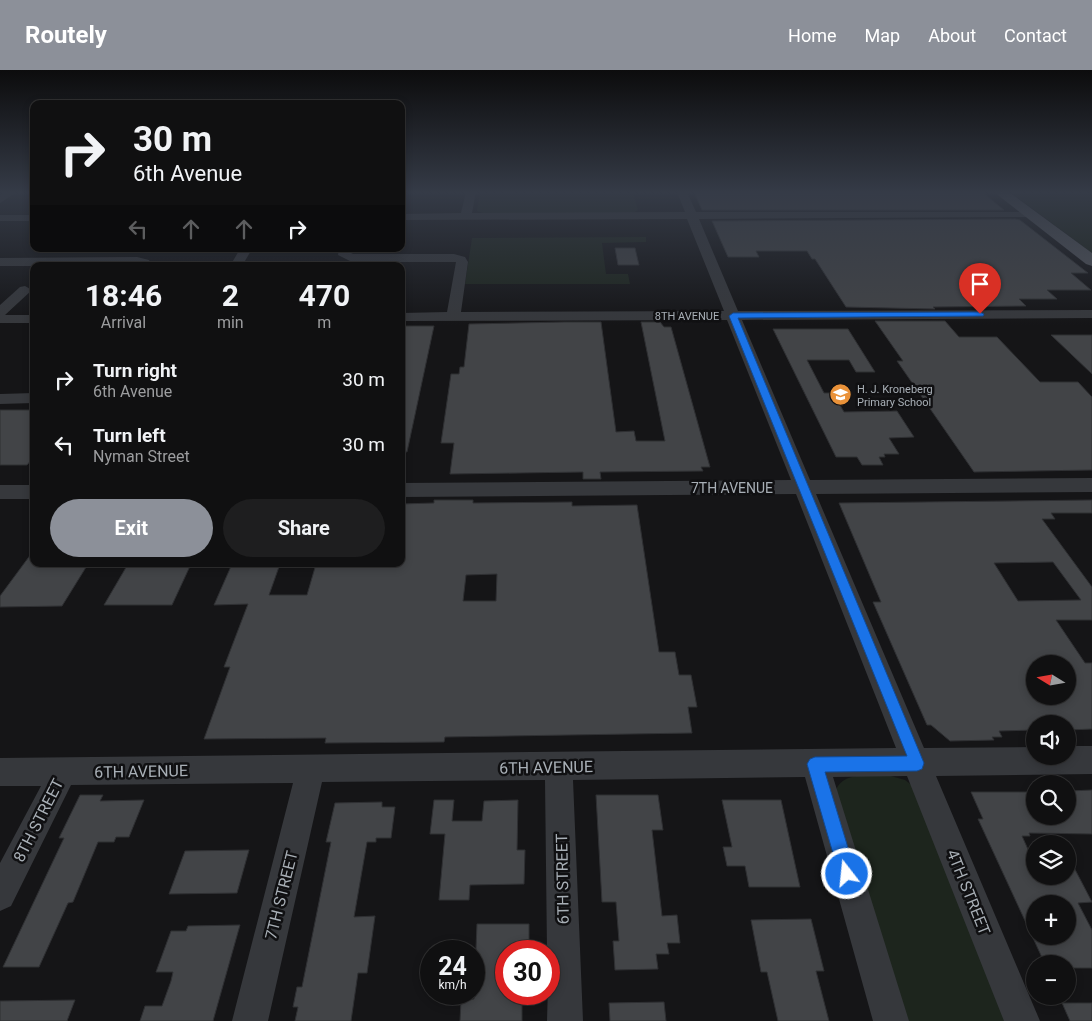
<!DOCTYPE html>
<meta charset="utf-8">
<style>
:root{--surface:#101011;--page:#1e1e1f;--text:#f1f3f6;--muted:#9c9d9f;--line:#303031;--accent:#8c9099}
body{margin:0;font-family:Roboto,sans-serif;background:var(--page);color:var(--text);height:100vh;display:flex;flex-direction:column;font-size:19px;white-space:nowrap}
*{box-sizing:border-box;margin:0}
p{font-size:16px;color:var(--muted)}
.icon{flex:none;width:28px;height:28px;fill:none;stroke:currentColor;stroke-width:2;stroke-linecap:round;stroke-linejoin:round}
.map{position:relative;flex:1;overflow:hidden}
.drawer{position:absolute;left:30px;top:192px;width:375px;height:305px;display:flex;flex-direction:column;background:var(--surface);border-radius:10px;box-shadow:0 2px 8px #0003,0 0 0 1px var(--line)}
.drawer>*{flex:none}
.hud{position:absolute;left:30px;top:30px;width:375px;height:152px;border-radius:10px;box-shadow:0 2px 8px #0003,0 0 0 1px var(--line);background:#101011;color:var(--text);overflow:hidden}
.needle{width:32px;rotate:281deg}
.controls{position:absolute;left:1026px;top:585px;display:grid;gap:10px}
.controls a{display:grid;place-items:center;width:50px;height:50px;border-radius:50%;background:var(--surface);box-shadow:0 2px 8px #0003,0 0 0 1px var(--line);font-size:25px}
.speed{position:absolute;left:420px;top:870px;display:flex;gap:10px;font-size:25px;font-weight:700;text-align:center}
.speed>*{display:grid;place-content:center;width:65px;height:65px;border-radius:50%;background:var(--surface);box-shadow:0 2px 8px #0003,0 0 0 1px var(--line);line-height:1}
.speed small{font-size:12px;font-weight:400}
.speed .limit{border:8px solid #d22;background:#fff;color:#111}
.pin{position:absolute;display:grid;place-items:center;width:42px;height:42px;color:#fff;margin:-51px -21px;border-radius:50% 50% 50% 0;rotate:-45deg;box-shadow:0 0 5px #0007}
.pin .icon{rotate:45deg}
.me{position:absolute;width:55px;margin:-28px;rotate:344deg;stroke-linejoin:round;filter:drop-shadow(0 0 4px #0008)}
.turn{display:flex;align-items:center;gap:18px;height:105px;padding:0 20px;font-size:22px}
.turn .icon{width:65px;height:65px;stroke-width:2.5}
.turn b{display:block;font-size:35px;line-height:42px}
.lanes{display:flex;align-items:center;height:48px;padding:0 20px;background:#0003;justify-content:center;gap:25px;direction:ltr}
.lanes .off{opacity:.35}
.eta{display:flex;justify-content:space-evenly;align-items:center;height:85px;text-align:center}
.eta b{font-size:30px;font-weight:700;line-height:35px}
.cta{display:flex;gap:10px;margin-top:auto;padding:10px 20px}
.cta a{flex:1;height:58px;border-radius:30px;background:var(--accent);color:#fff;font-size:20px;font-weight:700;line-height:58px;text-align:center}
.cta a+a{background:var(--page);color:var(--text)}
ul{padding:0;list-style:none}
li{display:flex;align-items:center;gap:15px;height:65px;padding:0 20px}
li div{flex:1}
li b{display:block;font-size:19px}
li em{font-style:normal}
header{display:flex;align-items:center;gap:30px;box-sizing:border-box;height:70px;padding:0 25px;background:var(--accent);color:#fff}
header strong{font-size:24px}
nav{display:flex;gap:28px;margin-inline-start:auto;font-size:18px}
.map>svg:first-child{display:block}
.green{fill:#1d251d}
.building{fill:#424447;stroke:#2f3033;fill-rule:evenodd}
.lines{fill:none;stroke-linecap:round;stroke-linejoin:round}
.minor{fill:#36383c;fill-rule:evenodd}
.major{fill:#52555b;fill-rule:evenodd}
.route{fill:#1a73e8;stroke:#114b97}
.labels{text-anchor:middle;stroke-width:5;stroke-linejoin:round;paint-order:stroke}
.far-street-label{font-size:11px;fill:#a8afb6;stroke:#101012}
.far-poi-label{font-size:11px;fill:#a8afb6;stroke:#101012;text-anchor:start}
.street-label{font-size:14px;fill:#a8afb6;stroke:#101012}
.near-street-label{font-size:16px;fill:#a8afb6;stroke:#101012}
</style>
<header>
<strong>Routely</strong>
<nav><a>Home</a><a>Map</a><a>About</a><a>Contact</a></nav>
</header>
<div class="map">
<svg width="1092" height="951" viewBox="0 0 1092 951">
<rect width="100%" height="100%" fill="#151517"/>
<path class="green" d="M 480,122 L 633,122 L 638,140 L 633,143 L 483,143 L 477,141 Z
M 1010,122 L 1092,122 L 1092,183 L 1013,124 Z
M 646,167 L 646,172 L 602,173 L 606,204 L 628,204 L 630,214 L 465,214 L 472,168 Z
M 891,706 L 905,710 L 913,716 L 1010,951 L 903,951 L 836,720 C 844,700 873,706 891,706 Z"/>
<path class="building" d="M 694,122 L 982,122 L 1004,140 L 702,140 Z
M 1015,149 L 1020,150 L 1088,203 L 1071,203 L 1091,220 L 1047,220 L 1057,229 L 1019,229 L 1026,236 L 933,237 L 935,239 L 846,237 L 815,189 L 812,189 L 807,181 L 756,181 L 759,187 L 728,187 L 712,151 Z
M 615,178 L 635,178 L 639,195 L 618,195 Z
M 875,251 L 945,251 L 959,267 L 997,267 L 1040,312 L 1078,312 L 1092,327 L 1092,400 L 974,402 L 897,291 L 903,291 Z
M 564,252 L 601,252 L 616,362 L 634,361 L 636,371 L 665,371 L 641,252 L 660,252 L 664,257 L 671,257 L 710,397 L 701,397 L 703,401 L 600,402 L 601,409 L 583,409 L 583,402 L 450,404 L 454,373 L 441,373 L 451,304 L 459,304 L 460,297 L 464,297 L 469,254 Z
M 401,256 L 434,256 L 407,382 L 401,381 Z
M 773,259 L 848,259 L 875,302 L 856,302 L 849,290 L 807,290 L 824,323 L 833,323 L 844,342 L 897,341 L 914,367 L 889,368 L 899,384 L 884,384 L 885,387 L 879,387 L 883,395 L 862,395 L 857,387 L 836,387 Z
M 1051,265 L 1092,265 L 1092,304 Z
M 0,340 L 34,340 L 34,387 L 27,395 L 0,395 Z
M 434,430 L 473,430 L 473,433 L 572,432 L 572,436 L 637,435 L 659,582 L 675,582 L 679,605 L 691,605 L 697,637 L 688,637 L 692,663 L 445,667 L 444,672 L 325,673 L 326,668 L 204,669 L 230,597 L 224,597 L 248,534 L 214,535 L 232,494 L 280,494 L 269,525 L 307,525 L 316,494 L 401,494 L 401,434 L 434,433 ZM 497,504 L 496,531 L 463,531 L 466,505 Z
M 1092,430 L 1092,443 L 1051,443 L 1055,449 L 1042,449 L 1092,517 L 1092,550 L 1056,550 L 1085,593 L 1092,593 L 1092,659 L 1068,660 L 1068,654 L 1035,654 L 1035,660 L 999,661 L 1002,667 L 992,667 L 994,670 L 950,671 L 931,655 L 927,655 L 873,532 L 881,532 L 839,433 ZM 1053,492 L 1081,530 L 1018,531 L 994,493 ZM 1035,594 L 1068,594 L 1068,626 L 1035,626 Z
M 34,480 L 34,494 L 88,494 L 62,536 L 0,537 L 0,526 Z
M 128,494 L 191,494 L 172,535 L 104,535 Z
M 1092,720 L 1092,764 L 1029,763 L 1030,766 L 1022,766 L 1035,795 L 1035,806 L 1068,806 L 1068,786 L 1092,832 L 1078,833 L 1092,860 L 1092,898 L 1068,898 L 1068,894 L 1045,894 L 978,749 L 983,749 L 971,722 L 1027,722 L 1035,738 L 1035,746 L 1068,746 L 1068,721 ZM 1035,833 L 1068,833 L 1068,866 L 1035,866 Z
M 80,725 L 103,725 L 100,731 L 144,730 L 129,767 L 116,767 L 114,772 L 98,772 L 73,832 L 68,833 L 39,897 L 3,897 L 64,768 L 59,768 Z
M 596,725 L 658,725 L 663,760 L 652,760 L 662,846 L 677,845 L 680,873 L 667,873 L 669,884 L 656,884 L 658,899 L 615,900 L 613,871 L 619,871 L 616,832 L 602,832 Z
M 434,730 L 454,730 L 452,751 L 482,751 L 484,731 L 518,730 L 517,780 L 525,780 L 524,814 L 470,815 L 469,830 L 439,830 L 445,764 L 430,764 Z
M 722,730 L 781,730 L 800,817 L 749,817 L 745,796 L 727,796 L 723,777 L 732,777 Z
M 382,732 L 382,737 L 395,737 L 391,768 L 376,768 L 376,772 L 367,772 L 354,847 L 375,846 L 367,903 L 358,903 L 351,951 L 295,951 L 298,937 L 293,937 L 297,917 L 302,917 L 331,772 L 326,772 L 335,733 Z
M 249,780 L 237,823 L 169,824 L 185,781 Z
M 811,849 L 824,901 L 816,901 L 829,951 L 778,951 L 767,902 L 761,902 L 751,850 Z
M 477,854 L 529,854 L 529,881 L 506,881 L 506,924 L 522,924 L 522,951 L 460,951 L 461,930 L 474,929 Z
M 240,855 L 213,951 L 140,951 L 145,936 L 162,936 L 171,911 L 173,902 L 156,902 L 171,861 L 186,861 L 188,856 Z
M 75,930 L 67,951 L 0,951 L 0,931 Z
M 664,932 L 666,951 L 610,951 L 609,933 Z
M 1062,933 L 1092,933 L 1092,951 L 1070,951 Z"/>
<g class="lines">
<path class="minor" d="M 5,122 L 17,122 L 0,133 L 0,125 Z
M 466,122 L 476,122 L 472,143 L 685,142 L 677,122 L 687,122 L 696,142 L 1035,142 L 1037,144 L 1031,147 L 699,149 L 738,241 L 1092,240 L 1092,248 L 742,250 L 810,410 L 1092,408 L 1092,422 L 816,424 L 924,678 L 1035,677 L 1035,686 L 1068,686 L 1068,676 L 1092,676 L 1092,704 L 936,706 L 1040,951 L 1004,951 L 907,706 L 833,707 L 909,951 L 873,951 L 805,707 L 573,710 L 583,951 L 547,951 L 549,881 L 547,881 L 545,710 L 322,712 L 268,951 L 232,951 L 293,713 L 71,715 L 11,836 L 0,841 L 0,793 L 41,716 L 0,716 L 0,688 L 896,678 L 796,424 L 401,427 L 401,413 L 791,410 L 727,250 L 401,251 L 401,243 L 447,242 L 456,192 L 352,192 L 338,185 L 339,179 L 351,179 L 351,183 L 353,184 L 454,184 L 465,187 L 468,192 L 461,242 L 724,241 L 687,149 L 401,150 L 401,144 L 461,143 Z
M 0,145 L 34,145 L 34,151 L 0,151 Z
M 240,179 L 252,179 L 242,196 L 230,196 Z
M 137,187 L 149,190 L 151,196 L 0,196 L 0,188 Z
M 25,216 L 32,220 L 5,245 L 34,245 L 34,253 L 0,253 L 0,235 L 20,217 Z
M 34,323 L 34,333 L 0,334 L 0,324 Z
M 0,415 L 34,415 L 34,429 L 0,429 Z"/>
<path class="major" d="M 994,122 L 1009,122 L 1092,183 L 1092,196 L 1086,194 Z"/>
</g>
<linearGradient id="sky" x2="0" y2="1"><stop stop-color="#0c0c0d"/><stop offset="0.48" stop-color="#353b47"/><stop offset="1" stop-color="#353b47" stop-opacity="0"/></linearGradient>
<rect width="1092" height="255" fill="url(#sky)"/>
<path class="route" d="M 980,242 L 984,244 L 983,246 L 738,248 L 924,693 L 922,699 L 917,701 L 825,702 L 856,804 L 853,810 L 847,813 L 841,810 L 839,804 L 807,694 L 810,689 L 815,687 L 907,686 L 729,246 L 733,243 Z"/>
<defs>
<symbol id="school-disc" viewBox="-11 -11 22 22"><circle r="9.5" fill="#ea9239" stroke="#101012"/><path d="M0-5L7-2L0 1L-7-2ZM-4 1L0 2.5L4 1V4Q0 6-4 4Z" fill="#fff"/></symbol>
</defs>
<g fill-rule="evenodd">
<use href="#school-disc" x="828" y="312" width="25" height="25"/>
</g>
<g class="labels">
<g class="far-street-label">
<text x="687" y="250">8TH AVENUE</text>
</g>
<g class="far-poi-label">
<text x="857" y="323">H. J. Kroneberg<tspan x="857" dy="13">Primary School</tspan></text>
</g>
<g class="street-label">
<text x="732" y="423">7TH AVENUE</text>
</g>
<g class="near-street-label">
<text transform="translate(546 697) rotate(-1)" y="6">6TH AVENUE</text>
<text transform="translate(141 701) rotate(-1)" y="6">6TH AVENUE</text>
<text transform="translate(38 750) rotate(-63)" y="6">8TH STREET</text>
<text transform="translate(562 809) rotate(-91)" y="6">6TH STREET</text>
<text transform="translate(969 822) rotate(68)" y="6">4TH STREET</text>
<text transform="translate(281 825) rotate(-76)" y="6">7TH STREET</text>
</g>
</g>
</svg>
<div class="controls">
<a><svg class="needle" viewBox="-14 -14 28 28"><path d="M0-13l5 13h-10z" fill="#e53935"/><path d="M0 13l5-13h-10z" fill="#9c9d9f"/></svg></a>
<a><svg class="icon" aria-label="sound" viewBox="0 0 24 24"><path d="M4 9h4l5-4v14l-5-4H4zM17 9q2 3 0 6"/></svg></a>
<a><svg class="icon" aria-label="search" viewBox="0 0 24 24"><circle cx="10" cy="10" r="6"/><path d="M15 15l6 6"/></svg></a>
<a><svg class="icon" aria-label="layers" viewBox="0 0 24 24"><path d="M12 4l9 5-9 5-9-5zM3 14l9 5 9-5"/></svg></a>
<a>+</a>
<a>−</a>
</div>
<div class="speed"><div>24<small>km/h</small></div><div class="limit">30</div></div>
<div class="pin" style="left:980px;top:244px;background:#d93025"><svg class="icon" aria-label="arrive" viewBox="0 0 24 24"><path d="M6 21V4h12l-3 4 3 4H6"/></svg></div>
<svg class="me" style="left:847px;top:804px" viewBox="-20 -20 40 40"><circle r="17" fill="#1a73e8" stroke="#fff" stroke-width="3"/><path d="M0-11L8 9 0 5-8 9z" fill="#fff"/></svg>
<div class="hud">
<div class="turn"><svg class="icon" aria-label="right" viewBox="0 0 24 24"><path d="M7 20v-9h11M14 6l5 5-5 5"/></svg><div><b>30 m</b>6th Avenue</div></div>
<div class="lanes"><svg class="icon off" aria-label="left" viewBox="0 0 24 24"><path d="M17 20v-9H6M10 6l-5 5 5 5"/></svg><svg class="icon off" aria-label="ahead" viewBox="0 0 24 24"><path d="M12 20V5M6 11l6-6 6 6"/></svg><svg class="icon off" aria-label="ahead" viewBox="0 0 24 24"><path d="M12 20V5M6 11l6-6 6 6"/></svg><svg class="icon" aria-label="right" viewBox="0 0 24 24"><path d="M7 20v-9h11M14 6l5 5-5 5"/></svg></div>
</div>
<section class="drawer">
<div class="eta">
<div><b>18:46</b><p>Arrival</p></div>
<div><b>2</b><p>min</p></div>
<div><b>470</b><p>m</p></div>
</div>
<ul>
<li><svg class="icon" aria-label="right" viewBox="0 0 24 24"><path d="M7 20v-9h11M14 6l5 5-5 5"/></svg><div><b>Turn right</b><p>6th Avenue</p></div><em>30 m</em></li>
<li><svg class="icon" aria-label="left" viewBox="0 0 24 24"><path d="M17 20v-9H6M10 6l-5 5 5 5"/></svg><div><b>Turn left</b><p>Nyman Street</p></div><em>30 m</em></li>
</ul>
<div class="cta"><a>Exit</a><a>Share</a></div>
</section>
</div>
